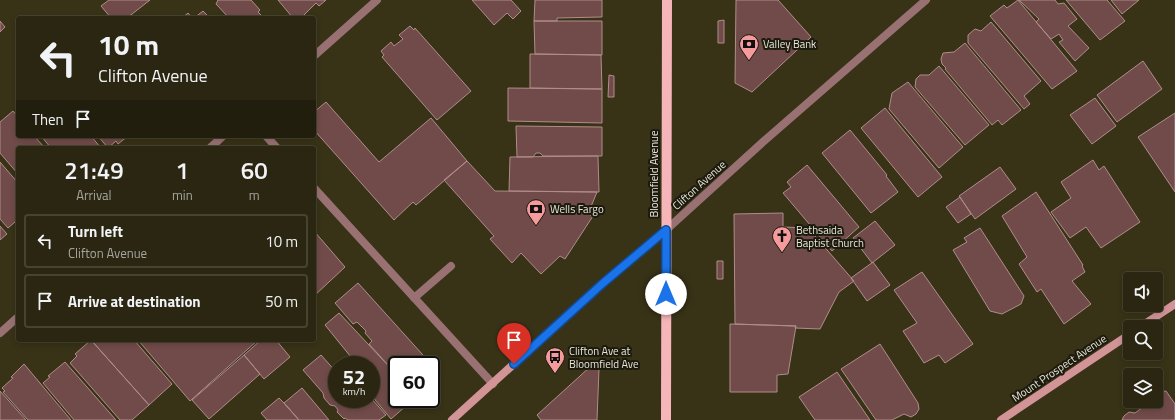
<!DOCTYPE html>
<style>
:root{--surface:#2a2611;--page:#36321f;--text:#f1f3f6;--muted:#a5a59f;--line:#464331}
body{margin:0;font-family:"Titillium Web",sans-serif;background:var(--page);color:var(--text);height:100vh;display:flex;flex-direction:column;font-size:15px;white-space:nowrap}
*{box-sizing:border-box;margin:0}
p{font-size:13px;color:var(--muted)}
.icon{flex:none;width:22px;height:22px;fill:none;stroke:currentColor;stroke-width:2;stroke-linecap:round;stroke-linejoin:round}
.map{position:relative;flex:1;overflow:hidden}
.details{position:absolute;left:16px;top:146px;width:300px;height:196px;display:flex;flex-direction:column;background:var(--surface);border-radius:4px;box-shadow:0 2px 6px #0003,0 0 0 1px var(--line)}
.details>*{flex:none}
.top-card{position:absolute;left:16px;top:16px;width:300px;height:122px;border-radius:4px;box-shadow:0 2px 6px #0003,0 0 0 1px var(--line);background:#2a2611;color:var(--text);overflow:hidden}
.fabs{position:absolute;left:1123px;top:272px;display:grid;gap:8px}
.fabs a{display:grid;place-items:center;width:40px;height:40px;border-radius:4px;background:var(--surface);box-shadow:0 2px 6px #0003,0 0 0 1px var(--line);font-size:20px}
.speed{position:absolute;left:328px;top:356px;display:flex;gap:8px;font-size:20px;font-weight:700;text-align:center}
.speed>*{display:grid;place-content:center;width:52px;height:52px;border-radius:50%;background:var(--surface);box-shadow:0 2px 6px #0003,0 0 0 1px var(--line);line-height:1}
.speed small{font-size:10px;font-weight:400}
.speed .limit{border:2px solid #111;border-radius:6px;background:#fff;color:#111}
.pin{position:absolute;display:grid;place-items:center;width:34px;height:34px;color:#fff;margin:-41px -17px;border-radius:50% 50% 50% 0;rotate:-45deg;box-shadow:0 0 4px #0007}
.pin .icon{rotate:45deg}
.me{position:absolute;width:44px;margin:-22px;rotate:0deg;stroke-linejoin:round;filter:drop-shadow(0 0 3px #0008)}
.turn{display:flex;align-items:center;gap:14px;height:84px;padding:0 16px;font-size:18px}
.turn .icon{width:52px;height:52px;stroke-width:2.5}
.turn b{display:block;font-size:28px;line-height:34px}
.then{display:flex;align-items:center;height:38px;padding:0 16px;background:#0003;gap:8px;font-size:15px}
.eta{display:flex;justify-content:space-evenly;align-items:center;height:68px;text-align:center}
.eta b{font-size:24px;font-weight:600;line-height:28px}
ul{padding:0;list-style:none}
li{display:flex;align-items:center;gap:12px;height:54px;margin:0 8px 6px;padding:0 8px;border:2px solid var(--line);border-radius:4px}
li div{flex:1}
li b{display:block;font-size:15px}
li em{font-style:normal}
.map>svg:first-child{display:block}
.building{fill:#714b49;stroke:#b08d8a}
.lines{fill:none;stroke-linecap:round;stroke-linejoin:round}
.service{stroke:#997173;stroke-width:8}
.minor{stroke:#997173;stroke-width:8}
.tertiary{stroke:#997173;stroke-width:8}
.secondary{stroke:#d39498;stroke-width:8}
.primary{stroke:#f6b5b8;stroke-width:10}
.route-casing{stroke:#114b97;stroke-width:10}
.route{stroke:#1a73e8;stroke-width:7}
.labels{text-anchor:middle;stroke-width:4;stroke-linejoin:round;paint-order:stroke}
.poi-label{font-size:11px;fill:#e9e6d6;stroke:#1c1a0e;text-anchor:start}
.street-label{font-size:11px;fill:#e9e6d6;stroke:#1c1a0e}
</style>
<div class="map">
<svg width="1175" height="420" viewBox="0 0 1175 420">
<rect width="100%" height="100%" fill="#383217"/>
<path class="building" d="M 109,0 L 150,0 L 127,18 L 111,18 L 101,6 Z
M 218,0 L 251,0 L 260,10 L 258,12 L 264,18 L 229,18 L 216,4 Z
M 278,0 L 326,0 L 319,6 L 316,3 L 301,18 L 293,18 Z
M 472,0 L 511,0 L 521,11 L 513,19 L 507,13 L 494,25 Z
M 535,0 L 602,0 L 602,17 L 557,18 L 557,21 L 534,21 Z
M 736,0 L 778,0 L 811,37 L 752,92 L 735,83 Z
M 1018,0 L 1077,71 L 1052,89 L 990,16 L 1004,5 L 1007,8 Z
M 1019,0 L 1055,0 L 1058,4 L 1064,3 L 1077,19 L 1068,26 L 1089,48 L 1075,61 L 1059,42 L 1063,40 L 1059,34 L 1051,39 L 1036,22 L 1039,19 Z
M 1066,0 L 1107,0 L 1125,21 L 1100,40 Z
M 1111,0 L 1139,0 L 1122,14 Z
M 203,11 L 210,18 L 194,18 Z
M 188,13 L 192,18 L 182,18 Z
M 724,20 L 724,43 L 718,43 L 718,21 Z
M 0,21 L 5,27 L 0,32 Z
M 534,21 L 602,21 L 602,55 L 535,54 Z
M 991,22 L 1041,81 L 1024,96 L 1030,104 L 1024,109 L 968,43 L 968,35 L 975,29 L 981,31 Z
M 410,26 L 414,30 L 415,28 L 471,91 L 437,120 L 382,57 L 384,55 L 381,51 L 391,42 L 394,46 L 403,39 L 399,35 Z
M 965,43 L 1021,110 L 1002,125 L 998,120 L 992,125 L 945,69 L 946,68 L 942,64 L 941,59 L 943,53 L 954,52 Z
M 530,54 L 601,55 L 602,89 L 530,88 Z
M 1143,61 L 1162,89 L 1117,122 L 1097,95 Z
M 939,66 L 989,125 L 965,145 L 915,87 L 916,79 L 920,75 L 929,75 Z
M 609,75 L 614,76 L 614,97 L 608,97 Z
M 908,82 L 963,147 L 939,168 L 889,109 L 892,93 Z
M 508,88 L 602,89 L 602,123 L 508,121 Z
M 1095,98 L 1116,126 L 1092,144 L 1070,115 Z
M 326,102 L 379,162 L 431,118 L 467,161 L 416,205 L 413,202 L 394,220 L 314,130 L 314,112 Z
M 885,108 L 942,177 L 918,197 L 861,128 Z
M 13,111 L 18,117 L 18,136 L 34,136 L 45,148 L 18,148 L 18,174 L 0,153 L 0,122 Z
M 1175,113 L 1175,192 L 1138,137 Z
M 516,126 L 602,127 L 602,156 L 543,156 L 540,153 L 536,153 L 533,157 L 517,157 Z
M 850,130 L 887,175 L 886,176 L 898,192 L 871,213 L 822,153 Z
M 41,136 L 91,136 L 101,148 L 51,148 Z
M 98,136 L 128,136 L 118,144 L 116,141 L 108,148 Z
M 598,156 L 599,192 L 509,191 L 510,157 Z
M 1093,160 L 1099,170 L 1104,166 L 1140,222 L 1101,248 L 1086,227 L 1070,238 L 1051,212 L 1071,198 L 1061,182 Z
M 467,161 L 495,191 L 597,192 L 588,214 L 593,216 L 565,259 L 560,256 L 541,274 L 521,253 L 512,263 L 490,239 L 494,236 L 444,180 Z
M 0,162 L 18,183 L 18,224 L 15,222 L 8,228 L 0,219 Z
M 807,165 L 859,227 L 832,251 L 783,193 L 791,187 L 787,182 Z
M 1000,167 L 1016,189 L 975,219 L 959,196 Z
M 1036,192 L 1083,265 L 1082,266 L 1085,272 L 1072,281 L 1091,304 L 1064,324 L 1041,289 L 1037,292 L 1019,264 L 1027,257 L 1002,216 Z
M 960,197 L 971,214 L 958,223 L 946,207 Z
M 783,213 L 783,227 L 808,228 L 854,281 L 839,292 L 820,329 L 795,328 L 796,326 L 735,324 L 734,214 Z
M 875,221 L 895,245 L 872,263 L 853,238 Z
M 0,226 L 7,234 L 0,240 Z
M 980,228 L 1024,296 L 1021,304 L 1002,314 L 990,311 L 953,250 L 967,242 L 964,238 Z
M 314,231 L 345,267 L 314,296 Z
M 717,261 L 723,261 L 723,279 L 717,279 Z
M 873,262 L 890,285 L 867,301 L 851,278 Z
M 922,272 L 973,344 L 945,363 L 939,355 L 924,363 L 903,331 L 917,323 L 894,290 Z
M 358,283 L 441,375 L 431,384 L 431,365 L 397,365 L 397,375 L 369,344 L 372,341 L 365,333 L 366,331 L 357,322 L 353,324 L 335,303 Z
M 339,313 L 397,375 L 397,399 L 414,399 L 391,419 L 371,395 L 371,365 L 352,365 L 355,362 L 325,325 Z
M 730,324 L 796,326 L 788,374 L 777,375 L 777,392 L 730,392 Z
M 91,340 L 149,405 L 132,420 L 120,420 L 70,363 L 77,356 L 75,354 Z
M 91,340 L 134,340 L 172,384 L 149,405 Z
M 138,340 L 258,340 L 190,401 Z
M 261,340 L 276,340 L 290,357 L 264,379 L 244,355 Z
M 880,344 L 918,403 L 919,409 L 916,414 L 911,417 L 904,414 L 892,420 L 876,420 L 841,369 Z
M 244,355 L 260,374 L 209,419 L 192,400 Z
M 321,355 L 337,373 L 337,399 L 371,398 L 386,415 L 379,420 L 348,420 L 345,418 L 344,419 L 337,412 L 338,410 L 335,406 L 330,405 L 324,398 L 323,393 L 303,370 Z
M 65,362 L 116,420 L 74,420 L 43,383 L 50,377 L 48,376 Z
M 24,364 L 71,420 L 28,420 L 3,392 L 5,391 L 2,388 L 13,378 L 11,377 Z
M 591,366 L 599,369 L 597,420 L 541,420 L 537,415 Z
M 837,372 L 870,420 L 815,420 L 799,397 Z
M 302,388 L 329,420 L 299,420 L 284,403 Z
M 0,391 L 26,420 L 0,420 Z
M 1166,391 L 1175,404 L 1175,420 L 1122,420 L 1124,416 L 1129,412 L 1135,413 L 1151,401 L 1156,401 L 1156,393 L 1158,392 Z
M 279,398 L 284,403 L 299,420 L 267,420 L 261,413 Z"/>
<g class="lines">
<path class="service" d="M 266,136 L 277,148
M 314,188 L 493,384
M 414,298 L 451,266"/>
<path class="minor" d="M 314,56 L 377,0
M 210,148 L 223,136
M 0,333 L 18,317"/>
<path class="tertiary" d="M 666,230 L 764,141 L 926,0"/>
<path class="secondary" d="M 1140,327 L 1175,304
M 452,420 L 602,284 L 666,230
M 1001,420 L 1130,334"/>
<path class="primary" d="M 666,420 L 667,0"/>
</g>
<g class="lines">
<defs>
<path id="route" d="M 514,364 L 602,284 L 666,230 L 666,294"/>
</defs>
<use href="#route" class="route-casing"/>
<use href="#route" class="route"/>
</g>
<defs>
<symbol id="bank-pin" viewBox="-11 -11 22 30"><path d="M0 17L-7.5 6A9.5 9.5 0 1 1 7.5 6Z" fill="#f59b9d" stroke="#1c1a0e"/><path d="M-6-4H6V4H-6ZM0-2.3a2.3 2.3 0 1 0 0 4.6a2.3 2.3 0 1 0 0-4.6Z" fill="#111"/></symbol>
<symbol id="church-pin" viewBox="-11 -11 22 30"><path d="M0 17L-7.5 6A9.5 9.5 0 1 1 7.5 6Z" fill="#f59b9d" stroke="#1c1a0e"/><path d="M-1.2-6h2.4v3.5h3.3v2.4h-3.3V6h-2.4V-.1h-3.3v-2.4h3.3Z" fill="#111"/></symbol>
<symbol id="bus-pin" viewBox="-11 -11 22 30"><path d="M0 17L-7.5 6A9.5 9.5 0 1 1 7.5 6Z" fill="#f59b9d" stroke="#1c1a0e"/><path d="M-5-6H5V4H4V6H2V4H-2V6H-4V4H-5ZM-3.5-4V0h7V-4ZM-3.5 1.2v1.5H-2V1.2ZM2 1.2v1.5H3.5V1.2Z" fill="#111"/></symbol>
</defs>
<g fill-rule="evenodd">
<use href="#bank-pin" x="738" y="33" width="22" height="30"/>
<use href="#bank-pin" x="525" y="198" width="22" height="30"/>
<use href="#church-pin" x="771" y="225" width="22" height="30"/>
<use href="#bus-pin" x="544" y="346" width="22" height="30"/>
</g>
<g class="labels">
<g class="poi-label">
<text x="763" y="48">Valley Bank</text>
<text x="550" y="213">Wells Fargo</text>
<text x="796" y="234">Bethsaida<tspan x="796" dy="13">Baptist Church</tspan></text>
<text x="569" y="355">Clifton Ave at<tspan x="569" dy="13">Bloomfield Ave</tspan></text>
</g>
<g class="street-label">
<text transform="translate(654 174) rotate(-90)" y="4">Bloomfield Avenue</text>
<text transform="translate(699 185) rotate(-42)" y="4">Clifton Avenue</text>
<text transform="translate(1059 368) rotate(-34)" y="4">Mount Prospect Avenue</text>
</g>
</g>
</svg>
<div class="fabs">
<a><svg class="icon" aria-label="sound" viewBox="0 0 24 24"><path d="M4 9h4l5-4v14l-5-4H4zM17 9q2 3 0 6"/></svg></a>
<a><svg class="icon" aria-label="search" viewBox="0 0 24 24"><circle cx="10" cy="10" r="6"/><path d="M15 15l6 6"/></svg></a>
<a><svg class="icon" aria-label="layers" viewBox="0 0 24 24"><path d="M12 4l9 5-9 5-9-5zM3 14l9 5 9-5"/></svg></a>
</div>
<div class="speed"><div>52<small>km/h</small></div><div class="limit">60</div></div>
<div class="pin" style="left:514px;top:364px;background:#d93025"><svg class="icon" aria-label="arrive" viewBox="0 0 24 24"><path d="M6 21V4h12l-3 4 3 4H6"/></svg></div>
<svg class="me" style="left:666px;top:294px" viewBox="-20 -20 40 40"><circle r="19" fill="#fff"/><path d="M0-13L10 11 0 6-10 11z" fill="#1a73e8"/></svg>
<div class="top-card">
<div class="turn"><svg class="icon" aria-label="left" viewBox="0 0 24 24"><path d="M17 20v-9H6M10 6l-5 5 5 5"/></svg><div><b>10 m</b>Clifton Avenue</div></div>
<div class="then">Then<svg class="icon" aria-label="arrive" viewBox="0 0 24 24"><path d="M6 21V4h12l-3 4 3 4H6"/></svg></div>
</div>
<section class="details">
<div class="eta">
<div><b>21:49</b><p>Arrival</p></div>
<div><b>1</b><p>min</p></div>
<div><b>60</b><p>m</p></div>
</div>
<ul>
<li><svg class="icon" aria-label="left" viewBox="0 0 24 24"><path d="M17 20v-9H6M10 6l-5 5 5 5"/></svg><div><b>Turn left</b><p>Clifton Avenue</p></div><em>10 m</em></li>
<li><svg class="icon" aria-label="arrive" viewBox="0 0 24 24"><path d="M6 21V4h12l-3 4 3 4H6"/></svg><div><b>Arrive at destination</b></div><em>50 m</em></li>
</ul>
</section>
</div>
